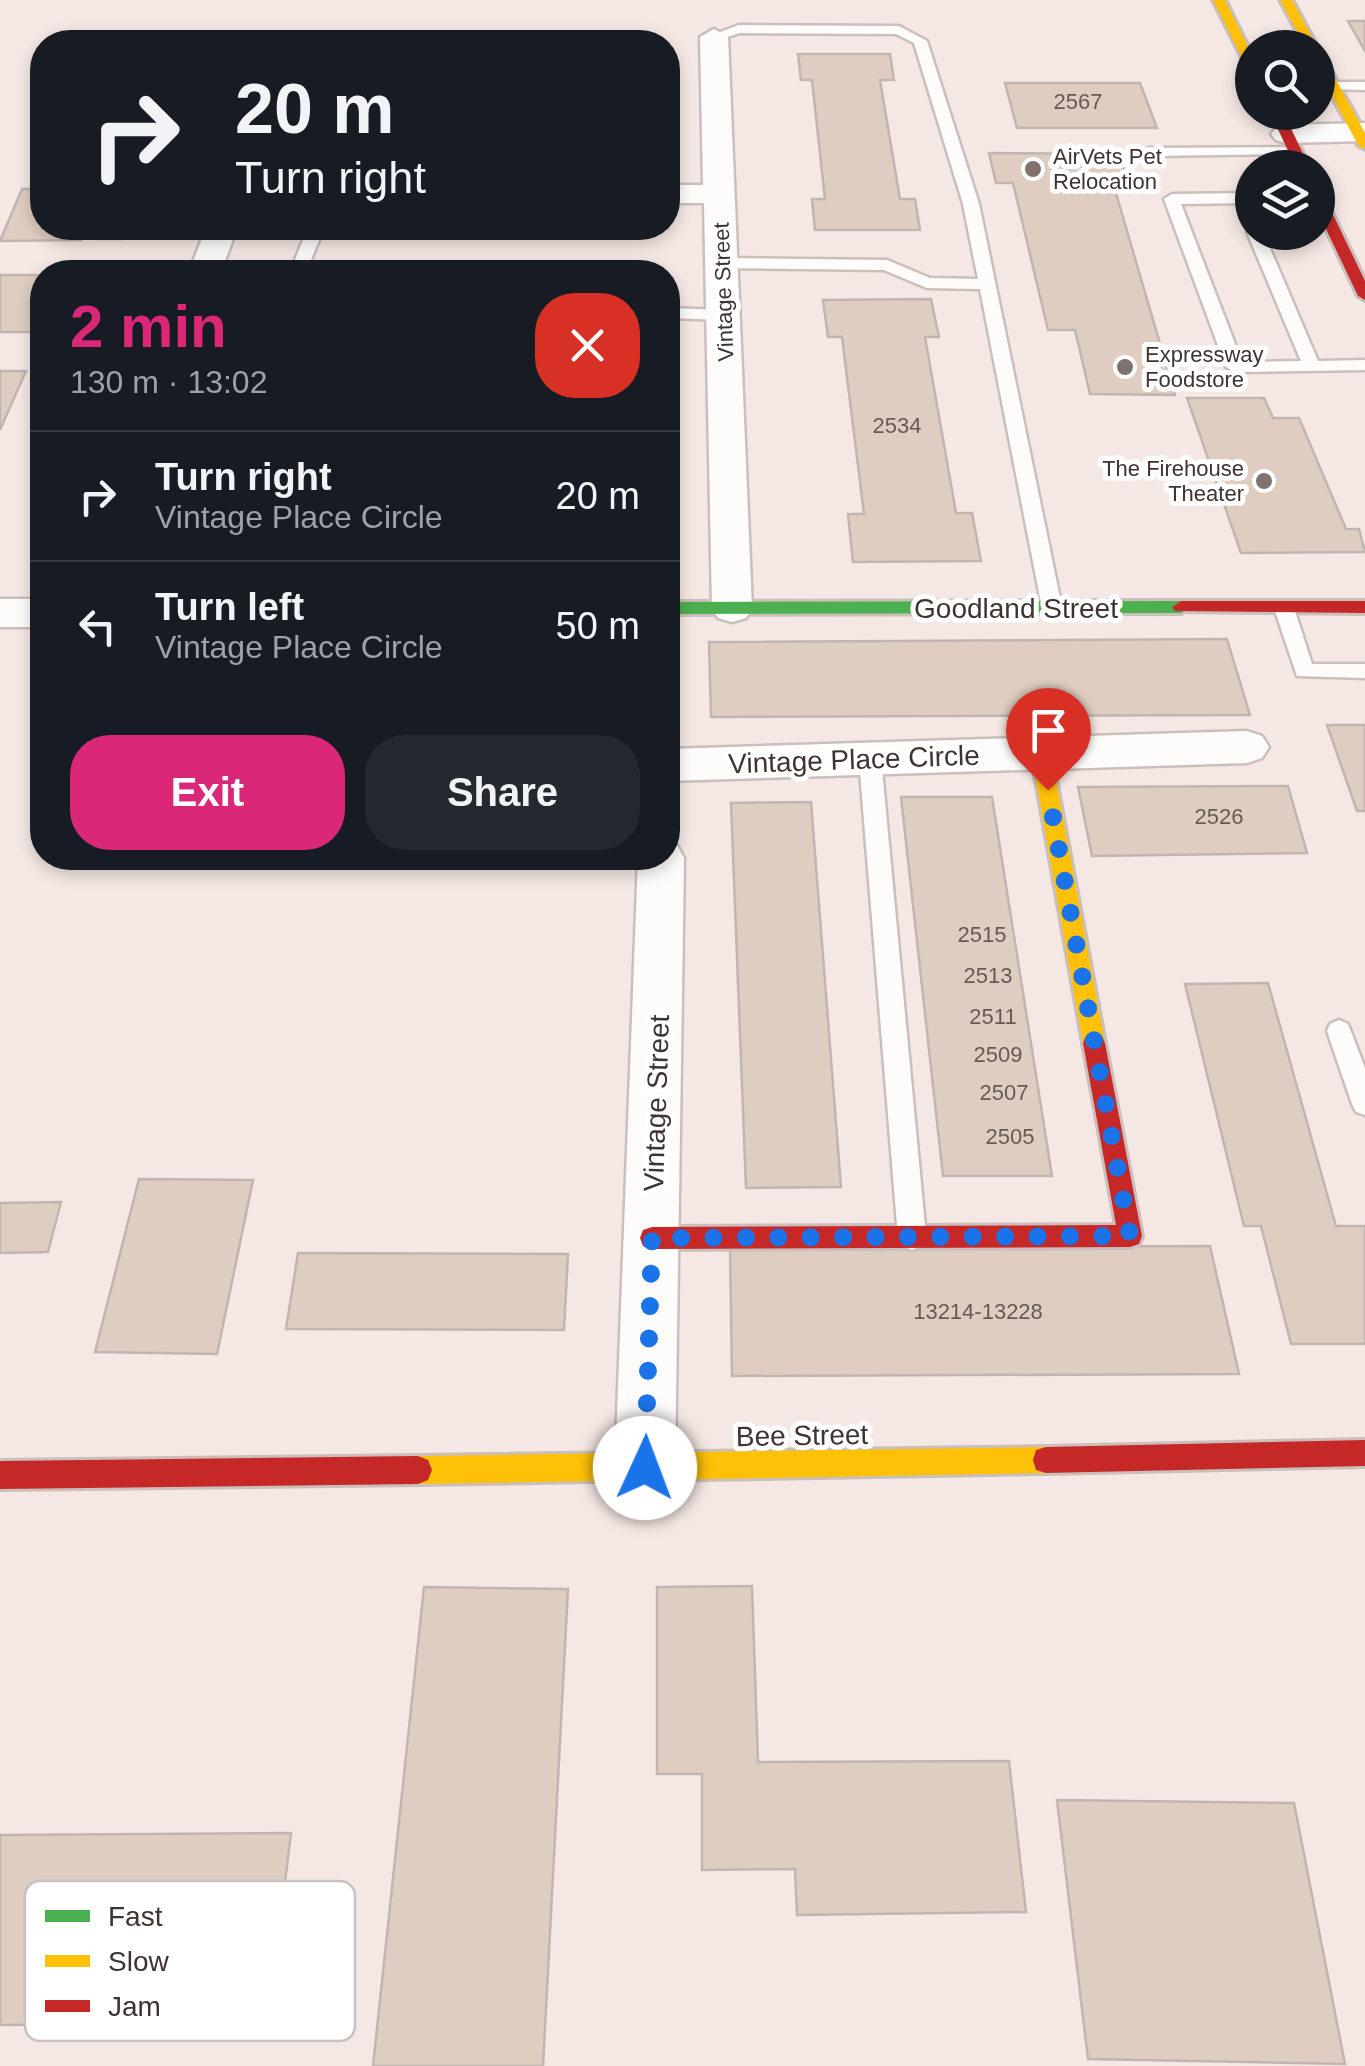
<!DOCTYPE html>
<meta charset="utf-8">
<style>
:root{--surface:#171b24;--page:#242831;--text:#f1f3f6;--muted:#9ea1a6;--line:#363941;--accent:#db2777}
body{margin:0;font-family:Helvetica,sans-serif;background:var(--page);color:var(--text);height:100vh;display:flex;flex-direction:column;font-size:38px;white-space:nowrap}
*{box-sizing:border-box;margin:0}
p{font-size:32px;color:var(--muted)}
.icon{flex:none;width:55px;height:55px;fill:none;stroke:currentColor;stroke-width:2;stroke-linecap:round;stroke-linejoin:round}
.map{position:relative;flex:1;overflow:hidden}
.sheet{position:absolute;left:30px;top:260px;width:650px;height:610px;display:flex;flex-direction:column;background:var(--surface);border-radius:40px;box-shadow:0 5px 15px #0003}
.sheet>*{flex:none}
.banner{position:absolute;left:30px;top:30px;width:650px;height:210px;border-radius:40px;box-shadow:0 5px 15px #0003;background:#171b24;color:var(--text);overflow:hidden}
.fabs{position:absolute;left:1235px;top:30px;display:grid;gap:20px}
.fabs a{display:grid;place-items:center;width:100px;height:100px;border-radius:50%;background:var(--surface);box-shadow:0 5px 15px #0003;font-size:50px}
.pin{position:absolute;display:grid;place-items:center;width:85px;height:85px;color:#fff;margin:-102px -42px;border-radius:50% 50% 50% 0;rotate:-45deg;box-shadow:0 0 10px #0007}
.pin .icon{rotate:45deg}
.me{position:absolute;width:110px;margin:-55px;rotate:2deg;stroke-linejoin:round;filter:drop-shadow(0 0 8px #0008)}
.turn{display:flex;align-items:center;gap:35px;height:210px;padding:0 40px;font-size:45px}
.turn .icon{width:130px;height:130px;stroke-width:2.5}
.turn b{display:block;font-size:70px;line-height:85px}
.round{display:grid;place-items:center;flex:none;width:105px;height:105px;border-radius:40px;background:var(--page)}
.overview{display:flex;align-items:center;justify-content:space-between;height:170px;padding:0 40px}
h1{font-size:60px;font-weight:700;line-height:75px;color:var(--accent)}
.button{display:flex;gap:20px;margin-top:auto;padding:20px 40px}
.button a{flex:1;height:115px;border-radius:40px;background:var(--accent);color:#fff;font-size:40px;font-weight:700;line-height:115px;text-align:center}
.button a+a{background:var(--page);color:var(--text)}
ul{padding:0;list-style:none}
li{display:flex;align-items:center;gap:30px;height:130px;padding:0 40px;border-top:2px solid var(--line)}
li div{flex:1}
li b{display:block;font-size:38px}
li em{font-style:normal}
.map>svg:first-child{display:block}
.building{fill:#dfcdc1;stroke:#c0b6b1;stroke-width:2.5}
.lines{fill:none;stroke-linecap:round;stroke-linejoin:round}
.lane-casing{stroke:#cbbfbc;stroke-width:5}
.street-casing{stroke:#cbbfbc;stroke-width:5}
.fast-casing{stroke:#cbbfbc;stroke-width:6}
.slow-casing{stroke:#cbbfbc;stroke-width:6}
.jam-casing{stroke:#cbbfbc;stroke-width:6}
.lane{fill:#fefcfb;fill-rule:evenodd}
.street{fill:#fefcfb;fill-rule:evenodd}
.fast{fill:#4caf50;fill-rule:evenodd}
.slow{fill:#ffc107;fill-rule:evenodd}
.jam{fill:#c62828;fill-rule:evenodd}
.route{stroke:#1a73e8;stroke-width:18;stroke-dasharray:0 32.4}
.poi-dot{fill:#7f726f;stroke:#fff;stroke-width:4}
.labels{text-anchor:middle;stroke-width:10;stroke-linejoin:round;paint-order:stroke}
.number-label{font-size:22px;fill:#675a54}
.far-poi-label{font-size:22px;fill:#3f3330;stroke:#fff;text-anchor:start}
.far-street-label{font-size:22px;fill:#3f3330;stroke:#fff}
.street-label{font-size:28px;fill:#3f3330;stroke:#fff}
.key{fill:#fff;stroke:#c5c2c1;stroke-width:2.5}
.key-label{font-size:28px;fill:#3f3330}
</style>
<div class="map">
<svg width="1365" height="2066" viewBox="0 0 1365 2066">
<rect width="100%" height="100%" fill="#f5e8e4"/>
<path class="building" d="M 1348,21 L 1365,21 L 1365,51 Z
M 798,54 L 890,54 L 894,80 L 880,80 L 900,199 L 915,199 L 920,230 L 815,230 L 812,199 L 825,199 L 812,80 L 801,80 Z
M 1005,83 L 1140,83 L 1157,128 L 1017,128 Z
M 989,153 L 1119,154 L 1128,183 L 1113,183 L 1175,395 L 1090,394 L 1075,330 L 1048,330 L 1013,183 L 996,183 Z
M 22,189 L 42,189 L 42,228 L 86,228 L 81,240 L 0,241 Z
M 103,228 L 127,228 L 123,239 L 98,239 Z
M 0,275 L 42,275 L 41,332 L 0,332 Z
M 931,299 L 939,337 L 925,337 L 956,513 L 972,513 L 981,561 L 853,562 L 848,514 L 864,514 L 842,337 L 828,337 L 823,300 Z
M 0,371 L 26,371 L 0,430 Z
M 1187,398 L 1264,398 L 1273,418 L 1299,418 L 1346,529 L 1359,529 L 1365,552 L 1241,553 Z
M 1227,639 L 1250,715 L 711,717 L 709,642 Z
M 1327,725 L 1365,725 L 1365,811 L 1357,811 Z
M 1288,786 L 1307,853 L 1092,856 L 1078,787 Z
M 901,797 L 992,797 L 1052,1176 L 943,1176 Z
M 811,802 L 841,1187 L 746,1188 L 731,803 Z
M 1268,983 L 1336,1226 L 1365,1226 L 1365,1344 L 1291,1344 L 1261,1226 L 1244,1226 L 1185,984 Z
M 139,1179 L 253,1180 L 217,1354 L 95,1352 Z
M 61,1202 L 48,1252 L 0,1253 L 0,1203 Z
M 1210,1246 L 1239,1374 L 732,1376 L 730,1248 Z
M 298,1253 L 568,1254 L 564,1330 L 286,1329 Z
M 752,1586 L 758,1762 L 1009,1761 L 1026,1912 L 797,1915 L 795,1869 L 702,1870 L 702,1774 L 657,1774 L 657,1587 Z
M 424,1587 L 568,1589 L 543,2066 L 373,2066 Z
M 1057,1800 L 1294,1803 L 1345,2064 L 1088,2059 Z
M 291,1833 L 268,2023 L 0,2025 L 0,1835 Z"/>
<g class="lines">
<defs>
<path id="lane" d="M 739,25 L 899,26 L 927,41 L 979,204 L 1062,608 L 1059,613 L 1045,613 L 1042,608 L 980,289 L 927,288 L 884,270 L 722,268 L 714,263 L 722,258 L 887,260 L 930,278 L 978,279 L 963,204 L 914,43 L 896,34 L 740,33 L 714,41 L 707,37 Z
M 1333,82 L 1365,82 L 1365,90 L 1328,89 L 1328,83 Z
M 1295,147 L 1302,151 L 1300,154 L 1149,156 L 1142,152 L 1149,148 Z
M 1252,193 L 1252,203 L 1181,204 L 1242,362 L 1301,361 L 1247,232 L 1252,228 L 1252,232 L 1263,232 L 1318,361 L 1365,360 L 1365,370 L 1235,372 L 1226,367 L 1164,199 L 1172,194 Z
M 308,228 L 324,228 L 306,272 L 290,272 Z
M 668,308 L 724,310 L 732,315 L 724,320 L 668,318 Z
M 1284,601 L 1294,608 L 1312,664 L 1365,664 L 1365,678 L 1297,676 L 1274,608 Z
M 870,751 L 881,759 L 926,1237 L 922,1246 L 912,1250 L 902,1246 L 898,1237 L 859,759 Z
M 1339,1020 L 1348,1024 L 1365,1068 L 1365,1115 L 1356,1112 L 1352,1104 L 1327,1031 L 1330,1024 Z"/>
<path id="street" d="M 714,29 L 728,37 L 752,608 L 746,618 L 732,622 L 718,618 L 712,608 L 704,203 L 668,203 L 668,185 L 703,185 L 700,37 Z
M 1365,123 L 1365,141 L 1286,143 L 1276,140 L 1271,134 L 1276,128 L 1286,125 Z
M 206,228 L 237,228 L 221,272 L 189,272 Z
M 0,599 L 42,599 L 42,627 L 0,627 Z
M 1247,731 L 1262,736 L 1269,747 L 1262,758 L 1247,763 L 668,781 L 668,749 Z
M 668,842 L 677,845 L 684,858 L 675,1468 L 666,1489 L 645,1498 L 624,1489 L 615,1468 L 638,858 L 668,858 Z"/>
<path id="fast" d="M 1181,601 L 1190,607 L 1181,613 L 668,614 L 668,602 Z"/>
<path id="slow" d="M 1213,0 L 1225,0 L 1252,55 L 1252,70 L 1246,66 Z
M 1280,0 L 1292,0 L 1318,48 L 1318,49 L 1306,48 Z
M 1318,54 L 1324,58 L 1365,133 L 1365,149 L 1358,145 L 1318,69 Z
M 1041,746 L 1051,753 L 1105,1043 L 1102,1050 L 1094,1053 L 1086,1050 L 1083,1043 L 1031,753 Z
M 1046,1447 L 1056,1450 L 1059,1460 L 1056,1470 L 1046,1473 L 418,1484 L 408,1480 L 404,1470 L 408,1460 L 418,1456 Z"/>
<path id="jam" d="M 1270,112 L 1283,112 L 1310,168 L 1296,168 Z
M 1318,194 L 1325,198 L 1365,281 L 1365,300 L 1358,296 L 1318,212 Z
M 1181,601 L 1365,601 L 1365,613 L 1175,611 L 1172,607 Z
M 1094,1033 L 1102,1036 L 1105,1043 L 1142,1236 L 1139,1244 L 1130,1247 L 652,1249 L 643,1246 L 640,1238 L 643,1230 L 652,1227 L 1116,1225 L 1083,1043 L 1086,1036 Z
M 1365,1440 L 1365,1466 L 1046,1473 L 1036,1470 L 1033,1460 L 1036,1450 L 1046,1447 Z
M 418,1456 L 428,1460 L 432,1470 L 428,1480 L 418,1484 L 0,1489 L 0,1461 Z"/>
</defs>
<use href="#lane" class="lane-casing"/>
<use href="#street" class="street-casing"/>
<use href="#fast" class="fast-casing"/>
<use href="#slow" class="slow-casing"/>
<use href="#jam" class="jam-casing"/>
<use href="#lane" class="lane"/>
<use href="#street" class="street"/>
<use href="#fast" class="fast"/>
<use href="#slow" class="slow"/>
<use href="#jam" class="jam"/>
</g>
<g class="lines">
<path class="route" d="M 645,1468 L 652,1238 L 1130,1236 L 1048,790"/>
</g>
<g class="poi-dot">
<circle cx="1033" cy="169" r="10"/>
<circle cx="1125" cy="367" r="10"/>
<circle cx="1264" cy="481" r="10"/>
</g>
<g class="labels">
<g class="number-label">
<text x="1078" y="109">2567</text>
<text x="897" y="433">2534</text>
<text x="1219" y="824">2526</text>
<text x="982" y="942">2515</text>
<text x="988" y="983">2513</text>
<text x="993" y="1024">2511</text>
<text x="998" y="1062">2509</text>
<text x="1004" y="1100">2507</text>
<text x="1010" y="1144">2505</text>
<text x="978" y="1319">13214-13228</text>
</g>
<g class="far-poi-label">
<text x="1053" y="164">AirVets Pet<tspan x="1053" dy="25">Relocation</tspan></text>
<text x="1145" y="362">Expressway<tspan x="1145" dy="25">Foodstore</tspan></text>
<text x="1244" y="476" text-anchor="end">The Firehouse<tspan x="1244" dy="25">Theater</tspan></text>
</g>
<g class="far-street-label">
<text transform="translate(723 292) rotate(-92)" y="8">Vintage Street</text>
</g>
<g class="street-label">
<text x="1016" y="618">Goodland Street</text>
<text transform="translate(854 759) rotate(-2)" y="10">Vintage Place Circle</text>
<text transform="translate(656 1103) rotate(-88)" y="10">Vintage Street</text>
<text transform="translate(802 1435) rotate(-1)" y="10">Bee Street</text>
</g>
</g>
<rect x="25" y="1881" width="330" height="160" rx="15" class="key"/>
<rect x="45" y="1910" width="45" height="12" fill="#4caf50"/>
<rect x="45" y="1955" width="45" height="12" fill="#ffc107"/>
<rect x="45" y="2000" width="45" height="12" fill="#c62828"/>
<g class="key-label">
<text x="108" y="1926">Fast</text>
<text x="108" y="1971">Slow</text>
<text x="108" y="2016">Jam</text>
</g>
</svg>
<div class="fabs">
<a><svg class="icon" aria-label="search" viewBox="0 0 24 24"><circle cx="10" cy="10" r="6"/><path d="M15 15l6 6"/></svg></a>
<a><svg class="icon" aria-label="layers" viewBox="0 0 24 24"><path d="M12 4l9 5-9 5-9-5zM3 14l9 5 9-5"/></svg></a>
</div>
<div class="pin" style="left:1048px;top:790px;background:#d93025"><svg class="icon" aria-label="arrive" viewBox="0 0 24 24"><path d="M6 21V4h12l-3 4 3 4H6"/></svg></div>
<svg class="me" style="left:645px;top:1468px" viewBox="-20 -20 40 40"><circle r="19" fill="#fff"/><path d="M0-13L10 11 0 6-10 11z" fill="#1a73e8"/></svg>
<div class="banner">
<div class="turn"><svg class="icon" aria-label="right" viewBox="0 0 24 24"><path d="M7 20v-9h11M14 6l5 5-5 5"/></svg><div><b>20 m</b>Turn right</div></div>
</div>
<section class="sheet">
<div class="overview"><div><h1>2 min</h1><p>130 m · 13:02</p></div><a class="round" style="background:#d93025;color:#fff"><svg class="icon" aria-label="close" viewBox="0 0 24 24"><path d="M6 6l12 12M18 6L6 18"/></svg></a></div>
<ul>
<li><svg class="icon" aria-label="right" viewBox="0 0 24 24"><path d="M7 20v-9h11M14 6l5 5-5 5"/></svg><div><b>Turn right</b><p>Vintage Place Circle</p></div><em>20 m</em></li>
<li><svg class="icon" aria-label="left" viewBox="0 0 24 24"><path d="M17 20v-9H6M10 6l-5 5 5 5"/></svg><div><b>Turn left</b><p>Vintage Place Circle</p></div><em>50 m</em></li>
</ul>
<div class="button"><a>Exit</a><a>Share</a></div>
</section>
</div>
